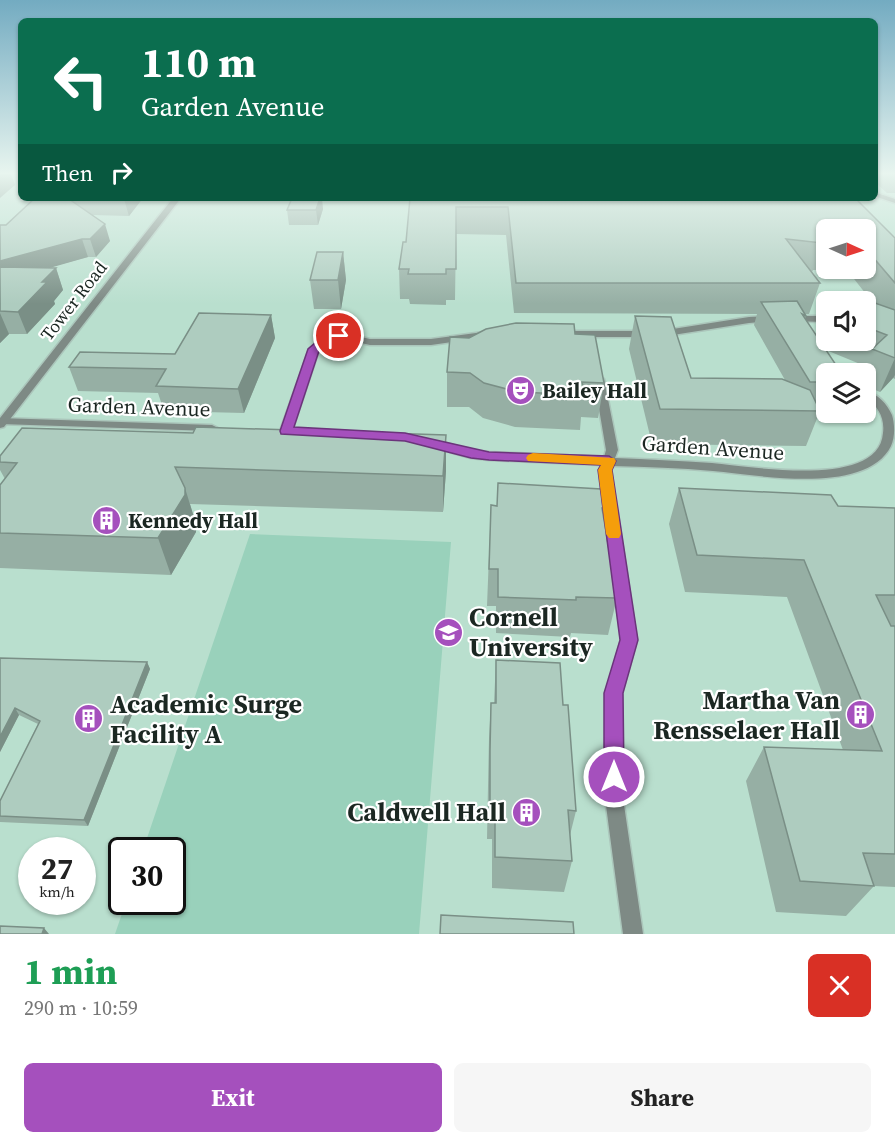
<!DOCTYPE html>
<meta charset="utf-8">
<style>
:root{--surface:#fff;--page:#f6f6f6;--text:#222;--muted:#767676;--accent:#a550bd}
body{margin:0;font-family:"Source Serif 4",serif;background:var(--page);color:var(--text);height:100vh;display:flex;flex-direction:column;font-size:22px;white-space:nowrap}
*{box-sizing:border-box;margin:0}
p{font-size:20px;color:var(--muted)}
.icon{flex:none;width:33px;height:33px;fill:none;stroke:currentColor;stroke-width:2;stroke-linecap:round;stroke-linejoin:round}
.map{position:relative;height:934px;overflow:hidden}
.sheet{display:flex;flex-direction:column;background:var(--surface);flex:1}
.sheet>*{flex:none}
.guide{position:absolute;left:18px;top:18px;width:860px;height:183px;border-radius:9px;box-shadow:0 2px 4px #0004;background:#0b6e4f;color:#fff;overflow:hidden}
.needle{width:39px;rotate:93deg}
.tools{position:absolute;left:816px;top:219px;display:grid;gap:12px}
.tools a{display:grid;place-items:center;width:60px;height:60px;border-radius:9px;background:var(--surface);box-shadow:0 2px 4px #0004;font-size:30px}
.speed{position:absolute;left:18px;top:837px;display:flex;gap:12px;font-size:30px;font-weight:700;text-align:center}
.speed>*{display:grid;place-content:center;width:78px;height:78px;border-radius:50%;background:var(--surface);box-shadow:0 2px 4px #0004;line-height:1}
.speed small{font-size:15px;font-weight:400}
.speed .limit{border:3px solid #111;border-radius:9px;background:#fff;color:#111}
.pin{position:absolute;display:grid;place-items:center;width:51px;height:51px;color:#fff;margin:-26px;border:3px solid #fff;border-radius:50%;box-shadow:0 2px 6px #0007}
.me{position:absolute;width:66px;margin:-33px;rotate:0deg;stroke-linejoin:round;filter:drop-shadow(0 0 4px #0008)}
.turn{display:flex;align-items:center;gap:21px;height:126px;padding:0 24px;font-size:27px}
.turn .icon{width:78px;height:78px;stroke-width:2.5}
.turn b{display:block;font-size:42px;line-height:51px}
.then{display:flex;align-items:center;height:57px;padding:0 24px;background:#0003;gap:12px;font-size:22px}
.round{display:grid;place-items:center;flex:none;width:63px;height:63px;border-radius:9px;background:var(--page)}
.summary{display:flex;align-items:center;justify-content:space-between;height:102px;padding:0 24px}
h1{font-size:36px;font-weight:700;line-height:45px;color:#1e9e55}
.action{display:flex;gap:12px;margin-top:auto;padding:12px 24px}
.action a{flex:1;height:69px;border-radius:9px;background:var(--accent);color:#fff;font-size:24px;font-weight:700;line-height:69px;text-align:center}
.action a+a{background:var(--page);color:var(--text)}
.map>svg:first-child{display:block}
.built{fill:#b9dfce;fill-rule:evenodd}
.green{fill:#99d1bb}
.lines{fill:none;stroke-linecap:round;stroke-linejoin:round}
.minor-casing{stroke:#abc6bb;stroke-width:3}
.tertiary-casing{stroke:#abc6bb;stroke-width:3}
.minor{fill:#7e8a85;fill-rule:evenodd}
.tertiary{fill:#7e8a85;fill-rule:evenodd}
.wall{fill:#96afa4;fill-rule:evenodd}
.shaded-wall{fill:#7a8f86}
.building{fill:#aeccbf;stroke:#7a8f86;stroke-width:1.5}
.route{fill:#a550bd;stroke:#6b347b;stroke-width:1.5}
.slow{fill:#f59e0b}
.labels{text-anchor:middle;stroke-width:4.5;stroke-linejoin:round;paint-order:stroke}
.far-street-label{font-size:18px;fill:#1b2722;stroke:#fff}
.poi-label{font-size:21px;font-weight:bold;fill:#1b2722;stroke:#fff;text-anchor:start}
.street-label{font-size:21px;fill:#1b2722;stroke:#fff}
.near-poi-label{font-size:26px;font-weight:bold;fill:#1b2722;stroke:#fff;text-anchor:start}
</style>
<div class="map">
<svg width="895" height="934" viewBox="0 0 895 934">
<rect width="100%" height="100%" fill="#cbe9dc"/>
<path class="built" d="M 0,174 L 21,174 L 21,198 L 874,198 L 875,174 L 895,174 L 895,934 L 0,934 ZM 826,230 L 866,230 L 866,268 L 826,268 ZM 826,302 L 866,302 L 866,340 L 826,340 ZM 826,374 L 866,374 L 866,412 L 826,412 ZM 32,850 L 82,850 L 82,902 L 32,902 ZM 122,850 L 172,850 L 172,902 L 122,902 Z"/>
<path class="green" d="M 250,534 L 451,542 L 419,934 L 115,934 L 126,902 L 172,902 L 172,850 L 143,850 Z"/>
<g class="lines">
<defs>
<path id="minor" d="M 772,316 L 777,319 L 775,321 L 749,323 L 660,337 L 562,337 L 557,334 L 562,331 L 660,331 L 749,317 Z
M 789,316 L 826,316 L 826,322 L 786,321 L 784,319 Z
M 491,331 L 496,334 L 494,336 L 431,345 L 370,345 L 343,339 L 328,342 L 319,350 L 292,431 L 286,435 L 280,431 L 309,349 L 322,338 L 343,333 L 370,339 L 431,339 Z
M 599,376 L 604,379 L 618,450 L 615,458 C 647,459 680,461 712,463 C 748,466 879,490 883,433 C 885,418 878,406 866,398 L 866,391 C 878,394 887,404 892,415 C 895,425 895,437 891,446 C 866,496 758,475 713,471 C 680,468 646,467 613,466 L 611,470 L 637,640 L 622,693 L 623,798 L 643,934 L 623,934 L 605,798 L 606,693 L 621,640 L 599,470 L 601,465 L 489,460 L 471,458 L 428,446 L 426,443 L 432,439 L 471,450 L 489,452 L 604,457 L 606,450 L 594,379 Z
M 0,418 L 212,425 L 218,428 L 212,431 L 0,424 Z"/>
<path id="tertiary" d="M 874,192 L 895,199 L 895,203 L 874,196 Z
M 173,198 L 181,198 L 4,427 L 0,428 L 0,418 Z"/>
</defs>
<use href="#minor" class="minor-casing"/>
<use href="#tertiary" class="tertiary-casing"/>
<use href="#minor" class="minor"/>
<use href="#tertiary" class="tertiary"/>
</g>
<path class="wall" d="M 874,174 L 895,174 L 895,193 L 887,193 L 874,181 Z
M 35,198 L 143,198 L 129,216 L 93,215 L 110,241 L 96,257 L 88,257 L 47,268 L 56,268 L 63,290 L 54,301 L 55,304 L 27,334 L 9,334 L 0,343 L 0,225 L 6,225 Z
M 410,198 L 855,198 L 895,238 L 895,379 L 893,378 L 880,392 L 866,386 L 866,374 L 862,374 L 865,366 L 826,350 L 842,374 L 826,374 L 826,402 L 825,406 L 818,406 L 820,411 L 806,446 L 652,444 L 629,349 L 635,316 L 671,317 L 691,378 L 782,379 L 785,380 L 754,325 L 757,314 L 514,313 L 506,235 L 456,234 L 455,300 L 446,300 L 446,305 L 410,304 L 409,299 L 400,299 L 399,269 L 403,242 L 406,242 ZM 826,230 L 866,230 L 866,268 L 826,268 ZM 813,270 L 847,270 L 873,303 L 855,296 L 849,302 L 866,302 L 866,340 L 826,340 L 826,332 L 822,344 L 805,319 L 806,316 L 805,314 L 809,314 L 820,283 L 811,272 L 812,272 Z
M 323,209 L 318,225 L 289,225 L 287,210 Z
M 343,252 L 346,280 L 341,309 L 314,309 L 310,280 Z
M 271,315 L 275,338 L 244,413 L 164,411 L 158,393 L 78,391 L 69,367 L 175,354 Z
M 575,334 L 604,383 L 598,418 L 581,417 L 580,430 L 515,427 L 483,418 L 469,407 L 447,407 L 447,372 Z
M 193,433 L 446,435 L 446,471 L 443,512 L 190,504 L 196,524 L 196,532 L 171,575 L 0,568 L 0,485 L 5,479 L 0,470 L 0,456 Z
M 498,483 L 603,508 L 602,513 L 617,598 L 608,635 L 571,633 L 570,637 L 496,633 L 496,606 L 487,606 L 491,505 L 497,506 Z
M 679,488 L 838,506 L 895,508 L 895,887 L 874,886 L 846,916 L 776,912 L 746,781 L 764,747 L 843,750 L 787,597 L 685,592 L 669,524 Z
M 0,658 L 147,662 L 150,669 L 88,826 L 0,822 L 0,801 L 38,724 L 19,715 L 0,752 Z
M 496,660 L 563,705 L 576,811 L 570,835 L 572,861 L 564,892 L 492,888 L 492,839 L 487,839 L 488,786 L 489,738 L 491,703 L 494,703 Z"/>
<path class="shaded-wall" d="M 0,174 L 11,174 L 15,185 L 0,198 Z
M 125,198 L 143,198 L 129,216 L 124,199 Z
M 320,198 L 322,198 L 323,209 L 318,225 L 316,210 Z
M 105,224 L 110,241 L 96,257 L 90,239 Z
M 82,239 L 88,257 L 4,281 L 0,272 L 0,261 Z
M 343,252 L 346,280 L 341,309 L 338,280 Z
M 56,268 L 63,290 L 54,301 L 55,304 L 27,334 L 18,312 L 42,282 Z
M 0,313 L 9,334 L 0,343 Z
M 271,315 L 275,338 L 244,413 L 238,389 Z
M 895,358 L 895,375 L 893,378 L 880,392 Z
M 446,435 L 446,471 L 443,512 L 443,476 Z
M 185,488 L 196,524 L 196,532 L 171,575 L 158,538 Z
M 147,662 L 150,669 L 88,826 L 84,820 Z
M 15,708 L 19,715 L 0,752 L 0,737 Z
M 44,928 L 49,934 L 42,934 Z"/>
<path class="building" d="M 35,198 L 125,198 L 124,199 L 69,199 L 105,224 L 90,239 L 82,239 L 0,261 L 0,225 L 6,225 Z
M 292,198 L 320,198 L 316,210 L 287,210 Z
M 410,198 L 855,198 L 895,238 L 895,283 L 866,249 L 866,230 L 826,230 L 826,240 L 822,240 L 822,243 L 786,239 L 820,283 L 516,283 L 508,207 L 456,207 L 456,269 L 446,269 L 446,274 L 408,274 L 409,269 L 399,269 L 403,242 L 406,242 Z
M 317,252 L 343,252 L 338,280 L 310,280 Z
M 0,267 L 56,268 L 42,282 L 47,282 L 18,312 L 0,311 Z
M 855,296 L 895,310 L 895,358 L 872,349 L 887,335 L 866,327 L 866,302 L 849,302 Z
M 797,301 L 806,316 L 802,314 L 842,374 L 826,374 L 826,382 L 810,382 L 761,302 Z
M 199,313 L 271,315 L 238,389 L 156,386 L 166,369 L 69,367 L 80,352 L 175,354 Z
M 635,316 L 671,317 L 691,378 L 782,379 L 810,390 L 820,411 L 660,409 Z
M 516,323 L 574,324 L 575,334 L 595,335 L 604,383 L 582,382 L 585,395 L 518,392 L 484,383 L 470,373 L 447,372 L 450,337 L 469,338 L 486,329 Z
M 196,427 L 446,435 L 443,476 L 175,467 L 185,488 L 185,495 L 158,538 L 0,533 L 0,485 L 17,463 L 0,462 L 0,456 L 22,428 L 193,433 Z
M 498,483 L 601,489 L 603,508 L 602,508 L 617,598 L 576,597 L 576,600 L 498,597 L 498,569 L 489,569 L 491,505 L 497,506 Z
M 679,488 L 831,495 L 838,506 L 895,508 L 895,595 L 876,595 L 891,626 L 895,626 L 895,854 L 863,853 L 874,886 L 800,881 L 764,747 L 882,751 L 804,560 L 697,555 Z
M 0,658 L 147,662 L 84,820 L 0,816 L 0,801 L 40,721 L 15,708 L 0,737 Z
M 496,660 L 560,663 L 563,705 L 568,705 L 576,811 L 568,810 L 572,861 L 495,857 L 495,806 L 490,806 L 490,751 L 491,703 L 496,703 Z
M 441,915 L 573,922 L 574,934 L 440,934 Z
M 0,926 L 44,928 L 42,934 L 0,934 Z"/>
<linearGradient id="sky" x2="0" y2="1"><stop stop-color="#73abc1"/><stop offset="0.57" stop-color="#e8f5ef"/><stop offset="1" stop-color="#e8f5ef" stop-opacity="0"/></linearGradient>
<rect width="895" height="304" fill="url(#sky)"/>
<path class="route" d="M 339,333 L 344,336 C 338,341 327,344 319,351 L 294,427 L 405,433 L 489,452 L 609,456 L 616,461 L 612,470 L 638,640 L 623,693 L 624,777 L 621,784 L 614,786 L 607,784 L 604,777 L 604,693 L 620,640 L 598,470 L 601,465 L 489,460 L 471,458 L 405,441 L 281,434 L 280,431 L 308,349 L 321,338 Z"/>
<path class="slow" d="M 533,453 L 614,458 L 616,461 L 612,470 L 621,534 L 619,538 L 609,538 L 606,534 L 598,470 L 601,465 L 528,461 L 526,458 L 528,455 Z"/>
<defs>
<symbol id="theatre-disc" viewBox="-11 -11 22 22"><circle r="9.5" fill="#a550bd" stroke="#fff"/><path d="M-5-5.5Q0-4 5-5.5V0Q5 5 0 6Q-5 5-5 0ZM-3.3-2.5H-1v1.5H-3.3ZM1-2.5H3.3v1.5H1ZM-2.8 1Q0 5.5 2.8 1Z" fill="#fff"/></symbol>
<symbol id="building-disc" viewBox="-11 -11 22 22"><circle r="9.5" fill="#a550bd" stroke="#fff"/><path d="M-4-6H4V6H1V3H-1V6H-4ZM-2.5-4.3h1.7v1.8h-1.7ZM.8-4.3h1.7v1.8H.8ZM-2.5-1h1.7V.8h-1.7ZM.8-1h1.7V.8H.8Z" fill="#fff"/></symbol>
<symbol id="university-disc" viewBox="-11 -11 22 22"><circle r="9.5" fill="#a550bd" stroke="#fff"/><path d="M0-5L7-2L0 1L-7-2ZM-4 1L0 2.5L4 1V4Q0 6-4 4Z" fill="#fff"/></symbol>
</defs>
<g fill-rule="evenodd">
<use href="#theatre-disc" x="504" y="374" width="33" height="33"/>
<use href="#building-disc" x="90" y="504" width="33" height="33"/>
<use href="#university-disc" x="432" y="616" width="33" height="33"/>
<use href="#building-disc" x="844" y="698" width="33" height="33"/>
<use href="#building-disc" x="72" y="702" width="33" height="33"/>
<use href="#building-disc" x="510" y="796" width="33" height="33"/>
</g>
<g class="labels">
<g class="far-street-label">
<text transform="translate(74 301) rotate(-52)" y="6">Tower Road</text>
</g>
<g class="poi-label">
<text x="542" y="398">Bailey Hall</text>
<text x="128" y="528">Kennedy Hall</text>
</g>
<g class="street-label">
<text transform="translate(139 407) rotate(2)" y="7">Garden Avenue</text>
<text transform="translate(713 448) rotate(4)" y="7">Garden Avenue</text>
</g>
<g class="near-poi-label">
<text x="469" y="626">Cornell<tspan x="469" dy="30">University</tspan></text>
<text x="840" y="709" text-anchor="end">Martha Van<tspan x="840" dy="30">Rensselaer Hall</tspan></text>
<text x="110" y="713">Academic Surge<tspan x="110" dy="30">Facility A</tspan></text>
<text x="506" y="821" text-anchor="end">Caldwell Hall</text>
</g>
</g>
</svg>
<div class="tools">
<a><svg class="needle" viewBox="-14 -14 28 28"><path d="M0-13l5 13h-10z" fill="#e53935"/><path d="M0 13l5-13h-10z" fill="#767676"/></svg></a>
<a><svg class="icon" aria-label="sound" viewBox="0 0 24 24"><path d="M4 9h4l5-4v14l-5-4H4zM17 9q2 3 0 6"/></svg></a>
<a><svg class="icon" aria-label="layers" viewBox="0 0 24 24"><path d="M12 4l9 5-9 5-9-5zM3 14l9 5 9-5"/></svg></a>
</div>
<div class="speed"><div>27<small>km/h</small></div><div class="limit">30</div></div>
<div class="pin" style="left:339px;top:336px;background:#d93025"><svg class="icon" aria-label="arrive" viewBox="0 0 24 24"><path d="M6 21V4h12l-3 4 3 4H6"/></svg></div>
<svg class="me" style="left:614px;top:777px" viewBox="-20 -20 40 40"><circle r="17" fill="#a550bd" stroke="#fff" stroke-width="3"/><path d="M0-11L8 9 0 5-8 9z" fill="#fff"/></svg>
<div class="guide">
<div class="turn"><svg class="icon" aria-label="left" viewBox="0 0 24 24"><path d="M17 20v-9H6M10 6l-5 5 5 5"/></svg><div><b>110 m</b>Garden Avenue</div></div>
<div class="then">Then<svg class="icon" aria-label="right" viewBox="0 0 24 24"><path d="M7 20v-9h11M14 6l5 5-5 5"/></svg></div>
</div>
</div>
<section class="sheet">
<div class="summary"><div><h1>1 min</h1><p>290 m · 10:59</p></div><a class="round" style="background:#d93025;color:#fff"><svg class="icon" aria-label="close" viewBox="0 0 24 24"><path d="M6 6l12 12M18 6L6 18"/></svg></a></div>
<div class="action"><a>Exit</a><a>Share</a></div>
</section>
